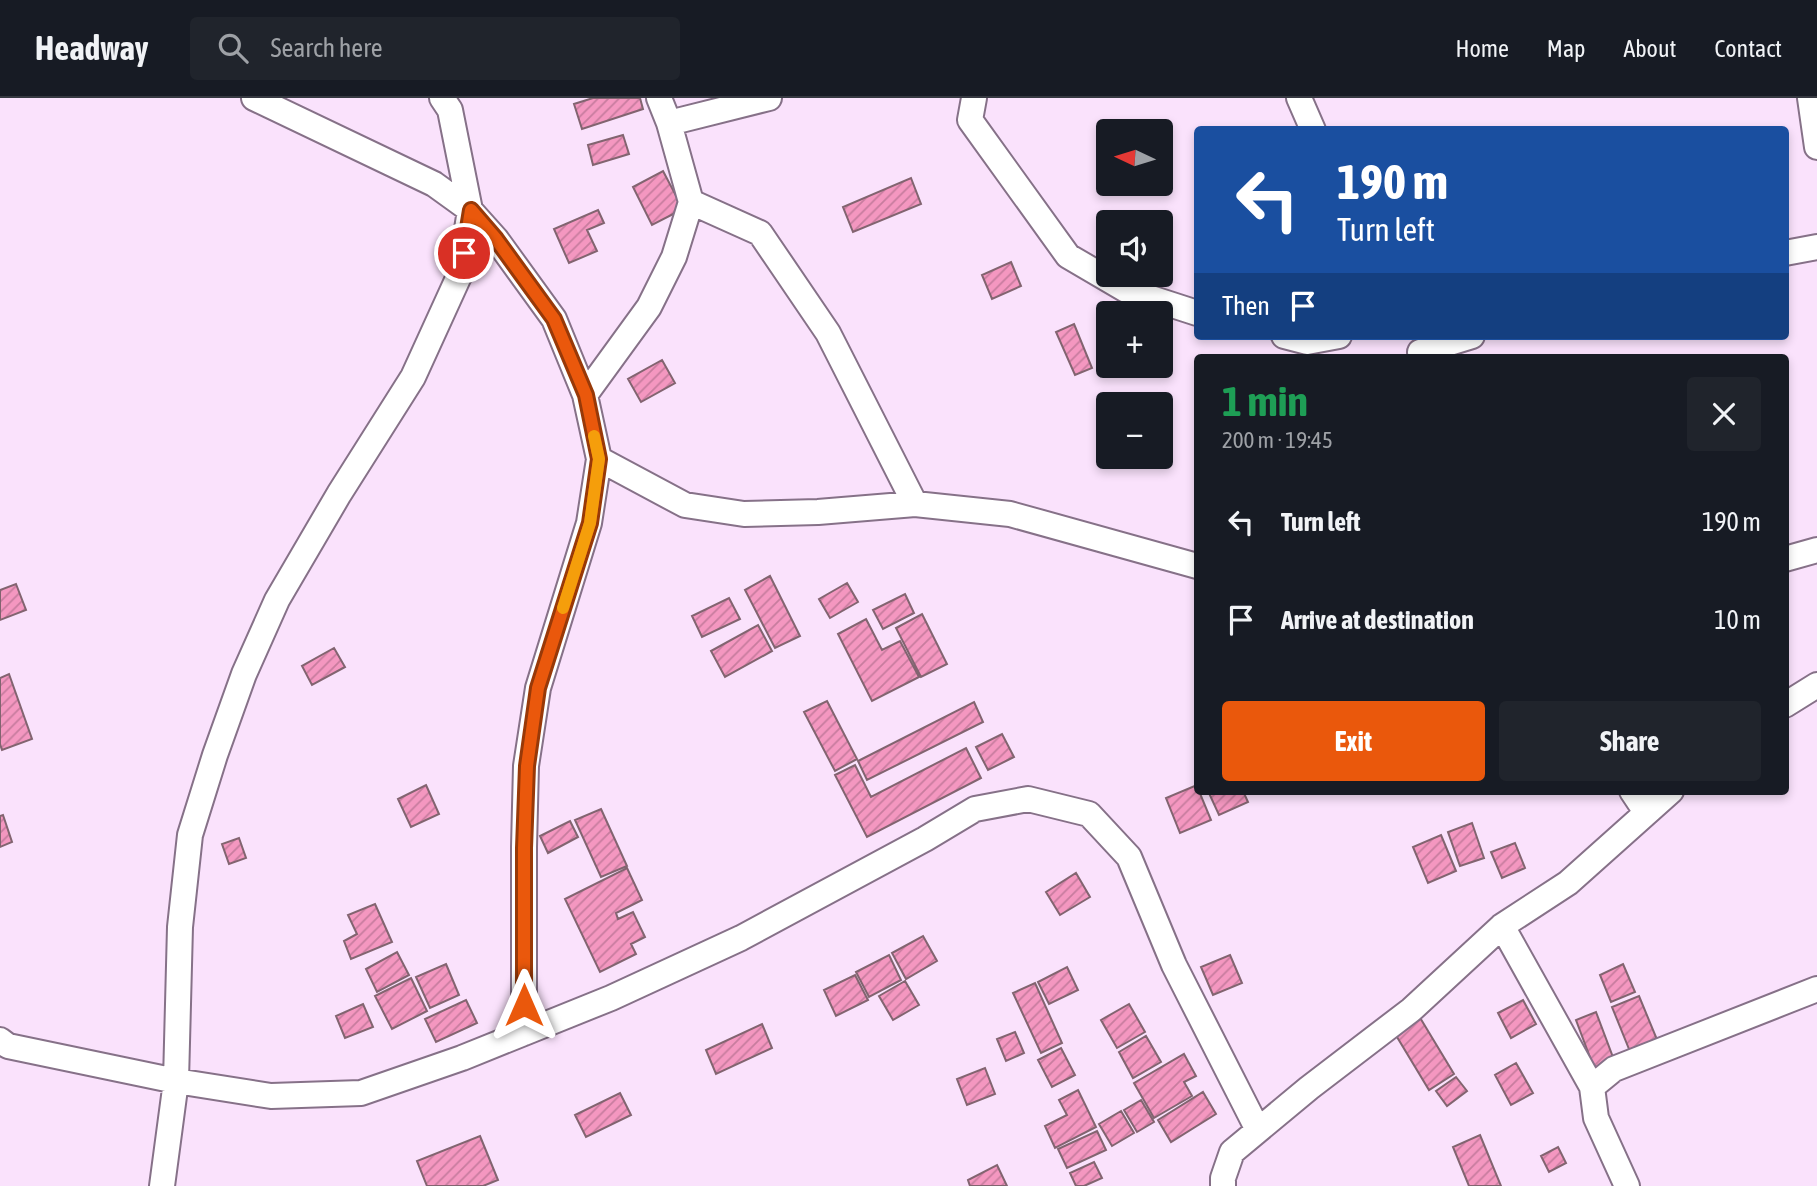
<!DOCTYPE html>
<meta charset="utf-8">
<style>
:root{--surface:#171b24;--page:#20242c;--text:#f1f3f6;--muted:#9ea1a6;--line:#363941;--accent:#ea580c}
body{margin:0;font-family:"Asap Condensed",sans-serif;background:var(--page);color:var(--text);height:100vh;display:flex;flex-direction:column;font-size:26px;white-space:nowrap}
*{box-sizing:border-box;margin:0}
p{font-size:23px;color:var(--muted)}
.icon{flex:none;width:38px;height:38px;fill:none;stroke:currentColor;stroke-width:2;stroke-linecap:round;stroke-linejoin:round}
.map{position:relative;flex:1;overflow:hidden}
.details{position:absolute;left:1194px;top:256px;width:595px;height:441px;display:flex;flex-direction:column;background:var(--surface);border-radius:7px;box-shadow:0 4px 10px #0003}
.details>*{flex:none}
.top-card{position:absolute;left:1194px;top:28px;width:595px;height:214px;border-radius:7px;box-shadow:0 4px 10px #0003;background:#1a4fa0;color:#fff;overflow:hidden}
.needle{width:46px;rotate:274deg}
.tools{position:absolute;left:1096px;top:21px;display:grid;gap:14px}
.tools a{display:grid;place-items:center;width:77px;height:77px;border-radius:7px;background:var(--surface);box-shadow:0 4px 10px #0003;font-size:35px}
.pin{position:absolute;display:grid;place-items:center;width:60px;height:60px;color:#fff;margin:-30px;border:4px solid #fff;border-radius:50%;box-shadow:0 2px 7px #0007}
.me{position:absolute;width:77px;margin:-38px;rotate:0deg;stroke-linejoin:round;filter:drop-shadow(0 0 5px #0008)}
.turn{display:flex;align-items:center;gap:24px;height:147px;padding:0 28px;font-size:32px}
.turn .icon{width:91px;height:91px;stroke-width:2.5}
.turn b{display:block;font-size:49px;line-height:60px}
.then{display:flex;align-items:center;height:66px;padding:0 28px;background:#0003;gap:14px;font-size:26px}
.round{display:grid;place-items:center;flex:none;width:74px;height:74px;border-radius:7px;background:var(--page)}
.head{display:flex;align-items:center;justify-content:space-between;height:119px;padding:0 28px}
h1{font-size:42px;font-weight:700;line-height:52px;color:#1e9e55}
.primary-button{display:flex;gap:14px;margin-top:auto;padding:14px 28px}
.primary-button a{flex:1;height:80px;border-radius:7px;background:var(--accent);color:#fff;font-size:28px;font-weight:700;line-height:80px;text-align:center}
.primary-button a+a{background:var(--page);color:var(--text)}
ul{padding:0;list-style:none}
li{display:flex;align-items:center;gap:21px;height:98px;padding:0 28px}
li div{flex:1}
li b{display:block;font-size:26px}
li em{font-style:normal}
header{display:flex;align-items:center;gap:42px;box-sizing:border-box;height:98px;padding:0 35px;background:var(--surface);border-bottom:2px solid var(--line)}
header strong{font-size:33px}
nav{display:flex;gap:38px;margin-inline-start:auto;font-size:24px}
.search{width:490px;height:63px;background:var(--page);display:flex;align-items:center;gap:18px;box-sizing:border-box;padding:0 24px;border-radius:7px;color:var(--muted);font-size:26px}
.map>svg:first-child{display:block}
.building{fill:url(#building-hatch);stroke:#826470;stroke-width:2}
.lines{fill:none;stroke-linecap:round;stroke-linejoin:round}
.street-casing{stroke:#867188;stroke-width:28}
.street{stroke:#fff;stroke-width:24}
.route-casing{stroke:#983908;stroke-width:18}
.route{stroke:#ea580c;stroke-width:12}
.slow{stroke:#f59e0b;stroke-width:12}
</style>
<header>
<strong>Headway</strong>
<div class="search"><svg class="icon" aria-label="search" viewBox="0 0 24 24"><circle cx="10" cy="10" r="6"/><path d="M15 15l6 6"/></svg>Search here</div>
<nav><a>Home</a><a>Map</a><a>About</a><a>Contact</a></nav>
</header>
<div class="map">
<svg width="1817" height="1088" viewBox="0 0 1817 1088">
<defs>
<pattern id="building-hatch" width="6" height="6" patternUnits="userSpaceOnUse" patternTransform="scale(1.75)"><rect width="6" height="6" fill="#f497c0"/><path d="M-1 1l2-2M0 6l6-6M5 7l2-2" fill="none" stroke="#c77c9e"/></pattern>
</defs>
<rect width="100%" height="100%" fill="#fae2fc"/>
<path class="building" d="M 593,0 L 640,0 L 643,11 L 582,31 L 574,6 Z
M 623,37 L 629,56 L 593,67 L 588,47 Z
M 663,73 L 683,111 L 652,127 L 633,89 Z
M 911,80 L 921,106 L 853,134 L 843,109 Z
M 598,112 L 604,125 L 587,132 L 597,153 L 569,165 L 554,131 Z
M 1011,164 L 1021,188 L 992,201 L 982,177 Z
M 1074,226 L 1092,270 L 1075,277 L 1056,234 Z
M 662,262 L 675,285 L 641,304 L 628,281 Z
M 770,478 L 800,538 L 775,550 L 745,492 Z
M 847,485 L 858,504 L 830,520 L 819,501 Z
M 16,486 L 26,512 L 0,522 L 0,492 Z
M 905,496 L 914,515 L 883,531 L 873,512 Z
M 729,500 L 740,521 L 702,539 L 692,518 Z
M 922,516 L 947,566 L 921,579 L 896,530 Z
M 866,521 L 882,552 L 900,543 L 919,579 L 872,603 L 838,536 Z
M 758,527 L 772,553 L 725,579 L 711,553 Z
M 334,550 L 345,569 L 312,587 L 302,568 Z
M 9,576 L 32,641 L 2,652 L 0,646 L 0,580 Z
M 827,603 L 857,661 L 835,673 L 804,614 Z
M 974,604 L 983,624 L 867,682 L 858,663 Z
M 1002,636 L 1014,659 L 988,672 L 976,649 Z
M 966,650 L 981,680 L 867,739 L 835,677 L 855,667 L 871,699 Z
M 426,687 L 439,716 L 411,729 L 398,701 Z
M 1197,687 L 1197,693 L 1199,693 L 1211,722 L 1180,735 L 1166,700 Z
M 1208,693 L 1243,693 L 1248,704 L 1219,717 Z
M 601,711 L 627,768 L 601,779 L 575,722 Z
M 3,717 L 12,744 L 0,749 L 0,718 Z
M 570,723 L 578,739 L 548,755 L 540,738 Z
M 1472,725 L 1484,760 L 1460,768 L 1448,734 Z
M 1441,737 L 1456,773 L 1428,785 L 1413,749 Z
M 239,740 L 246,760 L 229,766 L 222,746 Z
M 1515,745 L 1525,770 L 1502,780 L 1491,754 Z
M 627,770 L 642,802 L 616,815 L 618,821 L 633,814 L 645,839 L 631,846 L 636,856 L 600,874 L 565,801 Z
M 1076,775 L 1090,799 L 1060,817 L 1046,794 Z
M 375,806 L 392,844 L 351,861 L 344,843 L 357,836 L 348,817 Z
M 923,838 L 937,863 L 906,881 L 892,855 Z
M 397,854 L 409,877 L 377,894 L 366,871 Z
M 889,857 L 901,882 L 869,899 L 856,874 Z
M 1230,857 L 1242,885 L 1213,897 L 1201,869 Z
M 446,866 L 459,897 L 430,910 L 416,879 Z
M 1623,866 L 1635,894 L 1611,904 L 1600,877 Z
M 1067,869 L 1078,892 L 1049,906 L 1038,884 Z
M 855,877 L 868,902 L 836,918 L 824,892 Z
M 411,880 L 427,913 L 392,931 L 375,898 Z
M 905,883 L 919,907 L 893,922 L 879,898 Z
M 1035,885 L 1062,945 L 1041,955 L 1013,895 Z
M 1639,898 L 1658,944 L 1631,956 L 1612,909 Z
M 466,902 L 477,925 L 436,944 L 425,921 Z
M 1523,902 L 1536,926 L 1511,940 L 1498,915 Z
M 363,906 L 373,929 L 345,940 L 336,918 Z
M 1129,906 L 1145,934 L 1117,950 L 1101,922 Z
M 1596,914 L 1614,962 L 1594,970 L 1576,922 Z
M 1419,918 L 1454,976 L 1429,992 L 1394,934 Z
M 762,926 L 772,950 L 716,976 L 706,952 Z
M 1015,934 L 1024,955 L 1006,963 L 997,941 Z
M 1146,938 L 1161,964 L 1133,980 L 1119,954 Z
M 1061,950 L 1075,977 L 1052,989 L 1038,962 Z
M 1184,956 L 1196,978 L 1184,984 L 1192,998 L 1154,1020 L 1134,985 Z
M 1516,965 L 1533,995 L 1511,1007 L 1495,977 Z
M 985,970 L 995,996 L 967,1007 L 957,981 Z
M 1456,979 L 1467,993 L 1447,1008 L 1436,993 Z
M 1078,992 L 1096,1029 L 1055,1050 L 1045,1028 L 1067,1017 L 1059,1002 Z
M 1203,994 L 1216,1016 L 1171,1044 L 1158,1022 Z
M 620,995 L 631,1017 L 586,1039 L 575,1017 Z
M 1141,1002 L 1154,1024 L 1137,1034 L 1124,1012 Z
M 1121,1013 L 1134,1035 L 1112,1048 L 1099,1026 Z
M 1097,1033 L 1106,1052 L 1067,1070 L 1058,1051 Z
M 1480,1037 L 1501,1088 L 1469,1088 L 1453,1049 Z
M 480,1038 L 498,1082 L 483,1088 L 427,1088 L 417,1063 Z
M 1558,1049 L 1566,1065 L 1549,1074 L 1541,1058 Z
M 1094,1064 L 1102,1080 L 1084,1088 L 1076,1088 L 1070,1075 Z
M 997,1067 L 1007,1088 L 970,1088 L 968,1082 Z"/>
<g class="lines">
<defs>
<path id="street" d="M 254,0 L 434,86 L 470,112 L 496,141 L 554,221 L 585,297 L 599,361 L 589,425 L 538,590 L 526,668 L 524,749 L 524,935
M 974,0 L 970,22 L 1068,158 L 1126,192 L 1197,215
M 1299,0 L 1313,32
M 1810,0 L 1817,49
M 669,25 L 769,0
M 691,104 L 760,135 L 828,235 L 915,406
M 1785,155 L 1817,149
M 1284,238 L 1307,244 L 1339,238
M 1420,254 L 1472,238
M 585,297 L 649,209 L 674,159 L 691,104 L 669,25 L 659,0
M 599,361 L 685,407 L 744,416 L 818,414 L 915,406 L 1010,416 L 1197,468
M 1785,461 L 1817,452
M 1785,607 L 1817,587
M 1632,693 L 1646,714
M 1502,828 L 1592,989 L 1596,1020 L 1627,1088
M 0,942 L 8,948 L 176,983 L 271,998 L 361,995 L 462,960 L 611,900 L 741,840 L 925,741 L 975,711 L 1028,701 L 1089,716 L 1129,759 L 1174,867 L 1258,1032
M 1592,989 L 1614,971 L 1817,891
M 162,1088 L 176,983 L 180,829 L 190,737 L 215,657 L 244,576 L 277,502 L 339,396 L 413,279 L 460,176 L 470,112 L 450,12 L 442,0
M 1223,1088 L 1223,1080 L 1232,1054 L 1309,990 L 1411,912 L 1502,828 L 1568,785 L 1671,693"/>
</defs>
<use href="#street" class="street-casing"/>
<use href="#street" class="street"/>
</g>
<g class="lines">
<defs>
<path id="route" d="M 464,155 L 471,112 L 496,141 L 554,221 L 586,297 L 599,361 L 590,425 L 538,590 L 527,668 L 524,750 L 524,907"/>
</defs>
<use href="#route" class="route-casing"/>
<use href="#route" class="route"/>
<path class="slow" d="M 563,510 L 590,425 L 599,361 L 594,338"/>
</g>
</svg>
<div class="tools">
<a><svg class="needle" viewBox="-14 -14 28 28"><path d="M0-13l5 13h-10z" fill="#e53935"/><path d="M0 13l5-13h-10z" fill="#9ea1a6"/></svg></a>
<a><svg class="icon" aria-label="sound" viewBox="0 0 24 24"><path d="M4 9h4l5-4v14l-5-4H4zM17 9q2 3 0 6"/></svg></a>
<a>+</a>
<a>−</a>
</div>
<div class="pin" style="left:464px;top:155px;background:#d93025"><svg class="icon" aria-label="arrive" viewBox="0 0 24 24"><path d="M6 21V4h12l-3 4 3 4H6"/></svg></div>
<svg class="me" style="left:524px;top:907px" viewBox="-20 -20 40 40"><path d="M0-17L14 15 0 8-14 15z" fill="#ea580c" stroke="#fff" stroke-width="4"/></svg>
<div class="top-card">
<div class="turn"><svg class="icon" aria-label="left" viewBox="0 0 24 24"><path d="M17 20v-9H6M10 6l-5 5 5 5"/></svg><div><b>190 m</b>Turn left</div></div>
<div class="then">Then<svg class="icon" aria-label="arrive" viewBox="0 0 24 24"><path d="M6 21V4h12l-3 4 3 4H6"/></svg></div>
</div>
<section class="details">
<div class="head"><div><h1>1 min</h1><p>200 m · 19:45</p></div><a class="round"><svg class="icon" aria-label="close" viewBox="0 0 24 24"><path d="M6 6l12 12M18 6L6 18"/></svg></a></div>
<ul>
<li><svg class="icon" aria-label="left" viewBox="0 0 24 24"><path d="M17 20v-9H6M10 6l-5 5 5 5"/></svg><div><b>Turn left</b></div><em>190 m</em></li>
<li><svg class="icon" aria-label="arrive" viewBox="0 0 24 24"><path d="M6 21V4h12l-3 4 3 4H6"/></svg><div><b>Arrive at destination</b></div><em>10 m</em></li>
</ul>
<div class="primary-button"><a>Exit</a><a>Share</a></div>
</section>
</div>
